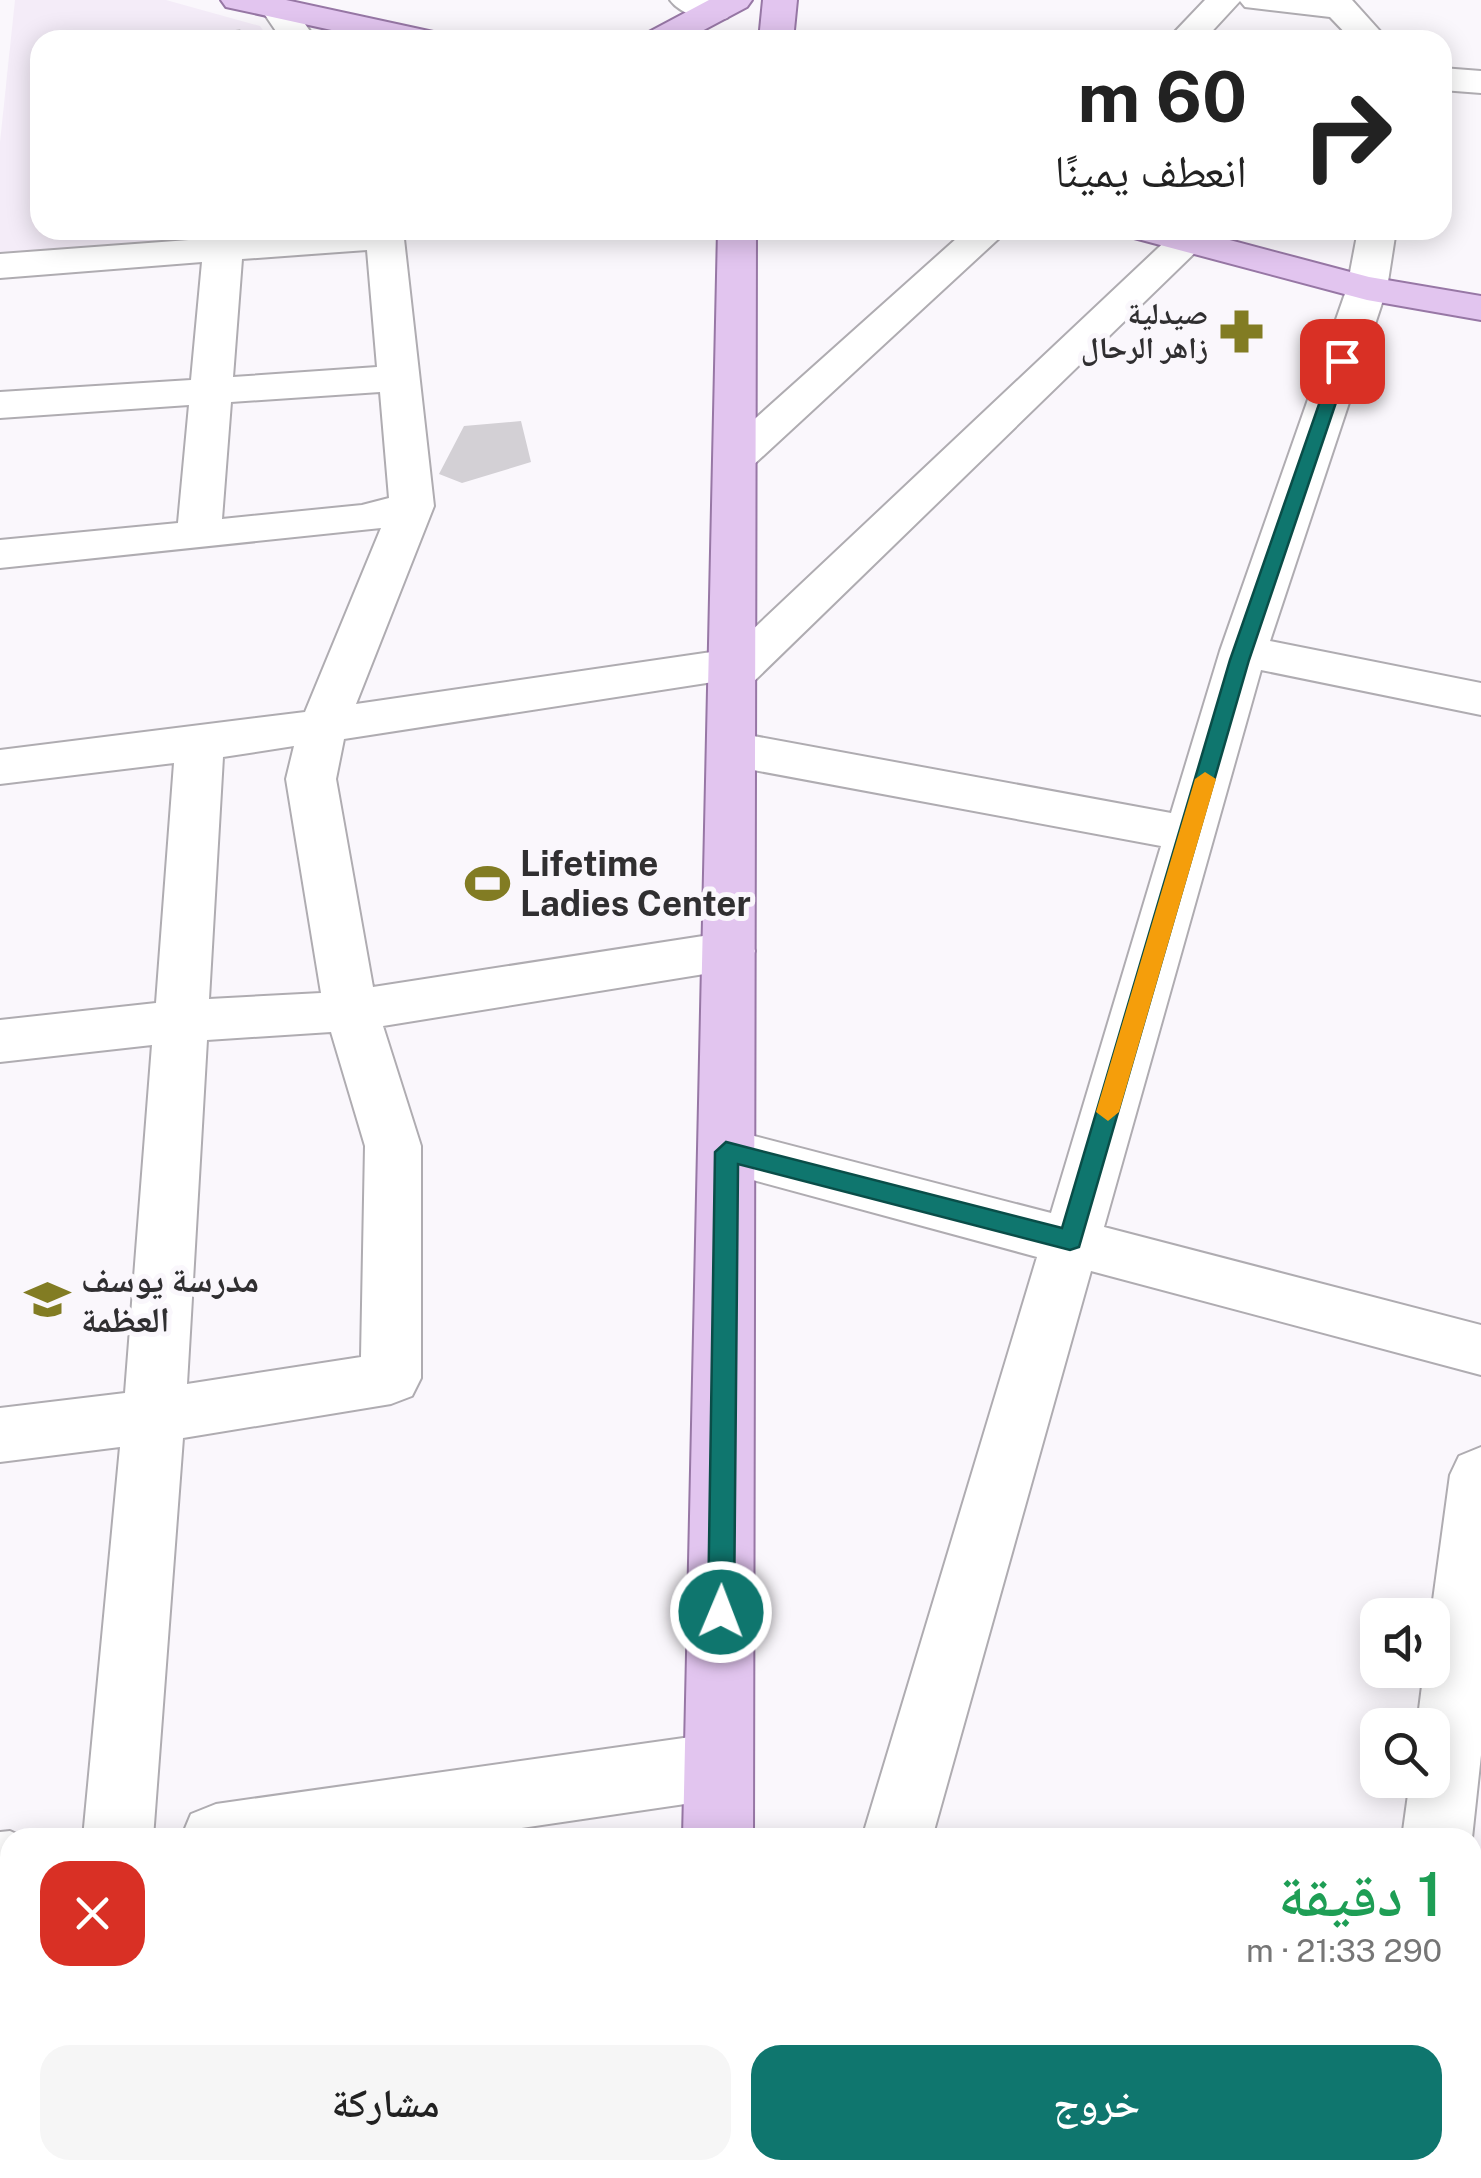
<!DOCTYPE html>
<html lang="ar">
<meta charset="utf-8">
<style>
:root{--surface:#fff;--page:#f6f6f6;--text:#222;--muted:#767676;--accent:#0f766e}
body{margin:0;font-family:"Public Sans","Noto Naskh Arabic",sans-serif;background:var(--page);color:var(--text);direction:rtl;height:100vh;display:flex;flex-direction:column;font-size:38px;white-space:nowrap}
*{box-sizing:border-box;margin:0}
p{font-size:32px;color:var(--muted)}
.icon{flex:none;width:55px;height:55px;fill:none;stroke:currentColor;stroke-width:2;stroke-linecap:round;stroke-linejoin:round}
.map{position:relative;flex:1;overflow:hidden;direction:ltr}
.side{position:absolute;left:0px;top:1828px;width:1482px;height:352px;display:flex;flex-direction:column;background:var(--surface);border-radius:30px 30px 0 0;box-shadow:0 5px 25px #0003;direction:rtl}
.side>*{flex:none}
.top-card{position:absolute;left:30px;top:30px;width:1422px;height:210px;border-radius:30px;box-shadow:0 5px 25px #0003;direction:rtl;background:#fff;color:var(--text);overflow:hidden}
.tools{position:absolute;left:1360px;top:1598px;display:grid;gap:20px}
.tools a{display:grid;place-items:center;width:90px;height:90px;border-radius:20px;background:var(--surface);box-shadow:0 5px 25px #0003;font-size:50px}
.pin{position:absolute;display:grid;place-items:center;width:85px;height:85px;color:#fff;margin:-42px;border-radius:20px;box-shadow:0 5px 15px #0006}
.me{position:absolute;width:110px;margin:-55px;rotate:1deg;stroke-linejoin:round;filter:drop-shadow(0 0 8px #0008)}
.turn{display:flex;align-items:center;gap:35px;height:210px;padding:0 40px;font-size:45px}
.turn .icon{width:130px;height:130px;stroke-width:2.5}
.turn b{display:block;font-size:70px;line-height:85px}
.round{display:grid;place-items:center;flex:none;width:105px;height:105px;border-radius:30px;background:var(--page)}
.head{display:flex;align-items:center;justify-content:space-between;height:170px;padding:0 40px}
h1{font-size:60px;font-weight:600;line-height:75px;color:#1e9e55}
.primary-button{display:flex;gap:20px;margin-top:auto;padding:20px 40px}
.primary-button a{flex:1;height:115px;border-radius:30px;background:var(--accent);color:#fff;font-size:40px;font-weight:600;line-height:115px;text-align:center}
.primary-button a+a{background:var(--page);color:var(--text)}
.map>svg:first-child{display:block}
.built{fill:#f4ecf8}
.building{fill:#d3d0d5}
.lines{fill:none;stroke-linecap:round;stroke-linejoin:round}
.minor-casing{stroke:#afacb1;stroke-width:4}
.major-casing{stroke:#9777a5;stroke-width:4}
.minor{fill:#fff;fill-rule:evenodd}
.major{fill:#e2c5ef;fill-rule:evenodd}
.route{fill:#0f766e;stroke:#0a4d48;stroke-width:2.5}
.slow{fill:#f59e0b}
.labels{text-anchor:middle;stroke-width:10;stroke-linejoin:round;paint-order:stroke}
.far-poi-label{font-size:30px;font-weight:bold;fill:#302f31;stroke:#faf7fc;text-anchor:end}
.poi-label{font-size:35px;font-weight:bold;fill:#302f31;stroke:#faf7fc;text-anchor:start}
</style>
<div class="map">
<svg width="1481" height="2178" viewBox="0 0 1481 2178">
<rect width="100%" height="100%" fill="#faf7fc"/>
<path class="built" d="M 15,0 L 166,0 L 260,26 L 270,40 L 40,40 L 40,230 L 365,230 L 0,262 L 0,142 Z"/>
<path class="building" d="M 240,29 L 247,40 L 199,40 L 199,38 Z
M 521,421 L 531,462 L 462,483 L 439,474 L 464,426 Z"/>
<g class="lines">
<defs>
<path id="minor" d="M 283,0 L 290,2 L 316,40 L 282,40 L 261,9 L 266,2 Z
M 670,0 L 717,0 L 732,11 L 727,18 C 709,23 681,15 670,0 Z
M 1205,0 L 1352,0 L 1388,40 L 1352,40 L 1330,17 L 1245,7 L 1240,1 L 1204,40 L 1167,40 Z
M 1442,68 L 1481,71 L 1481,93 L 1442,90 Z
M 323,230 L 403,230 L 434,506 L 356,704 L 732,649 L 1174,233 L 1202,233 L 1207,241 L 749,686 L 732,691 L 713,682 L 344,739 L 336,779 L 373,987 L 729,932 L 748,937 L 755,951 L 748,965 L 729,970 L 383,1026 L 421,1146 L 421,1378 L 412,1396 L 391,1404 L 183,1438 L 153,1838 L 83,1838 L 120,1447 L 0,1462 L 0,1408 L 125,1393 L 152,1045 L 0,1062 L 0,1020 L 156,1003 L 174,763 L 0,784 L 0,750 L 305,712 L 381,528 L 0,568 L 0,540 L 178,523 L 189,405 L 0,418 L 0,392 L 191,380 L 202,262 L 0,278 L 0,254 ZM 367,250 L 377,367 L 233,377 L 242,259 ZM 380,392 L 389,498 L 362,505 L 222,519 L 231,402 ZM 294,746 L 286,779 L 321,993 L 209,999 L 223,757 ZM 331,1032 L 365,1146 L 361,1357 L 187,1384 L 207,1040 Z
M 966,230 L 1008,230 L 750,468 L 735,472 L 720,468 L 714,459 L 720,450 Z
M 1358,230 L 1396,230 L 1387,288 L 1270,641 L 1481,683 L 1481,715 L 1261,670 L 1104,1227 L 1481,1325 L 1481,1375 L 1091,1271 L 932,1838 L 862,1838 L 1037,1257 L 727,1173 L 707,1167 L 699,1151 L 707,1135 L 727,1129 L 1051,1213 L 1161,846 L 732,766 L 715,761 L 708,749 L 715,737 L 732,732 L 1171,813 L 1220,651 L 1347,288 Z
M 1481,1447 L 1481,1755 L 1472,1838 L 1402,1838 L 1410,1780 L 1432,1780 L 1432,1725 L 1417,1725 L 1424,1670 L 1432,1670 L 1431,1615 L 1450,1475 L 1459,1456 Z
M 719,1733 L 743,1743 L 753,1766 L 743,1789 L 719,1799 L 453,1838 L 181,1838 L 191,1814 L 216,1804 Z
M 10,1831 L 25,1838 L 10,1838 L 10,1901 L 0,1902 L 0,1832 Z
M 1472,2076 L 1481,2079 L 1481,2153 L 1472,2151 Z
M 51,2170 L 127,2170 L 126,2178 L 50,2178 Z
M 743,2170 L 825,2170 L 822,2178 L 740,2178 Z
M 1352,2170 L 1428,2170 L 1427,2178 L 1351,2178 Z"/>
<path id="major" d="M 221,0 L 286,0 L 438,33 L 443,40 L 377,40 L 226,7 Z
M 709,0 L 752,0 L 747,7 L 685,40 L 642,40 L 647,33 Z
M 763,0 L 797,0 L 793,40 L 759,40 Z
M 718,230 L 756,230 L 753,1838 L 683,1838 Z
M 1129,230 L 1192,230 L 1369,277 L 1481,296 L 1481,320 L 1367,300 L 1134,238 Z
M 676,2170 L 752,2170 L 752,2178 L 676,2178 Z"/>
</defs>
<use href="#minor" class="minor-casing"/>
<use href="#major" class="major-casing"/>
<use href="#minor" class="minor"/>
<use href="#major" class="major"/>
</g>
<path class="route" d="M 1342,356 L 1350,361 L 1249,660 L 1079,1247 L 1070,1250 L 738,1164 L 734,1612 L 731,1621 L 721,1625 L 711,1621 L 708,1612 L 715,1152 L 726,1142 L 1062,1228 L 1230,660 L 1334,361 Z"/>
<path class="slow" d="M 1205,772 L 1216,779 L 1119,1112 L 1108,1121 L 1096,1112 L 1195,779 Z"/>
<defs>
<symbol id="pharmacy-bare" viewBox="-9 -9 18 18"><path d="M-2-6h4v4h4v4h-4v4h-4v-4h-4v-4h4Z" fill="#827c23" stroke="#faf7fc" stroke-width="2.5" paint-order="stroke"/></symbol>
<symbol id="stadium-bare" viewBox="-9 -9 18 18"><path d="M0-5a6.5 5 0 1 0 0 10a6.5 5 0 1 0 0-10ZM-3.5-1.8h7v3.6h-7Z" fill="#827c23" stroke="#faf7fc" stroke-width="2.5" paint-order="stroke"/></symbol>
<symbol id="school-bare" viewBox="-9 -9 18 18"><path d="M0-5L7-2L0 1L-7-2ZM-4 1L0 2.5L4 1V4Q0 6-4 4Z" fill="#827c23" stroke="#faf7fc" stroke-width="2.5" paint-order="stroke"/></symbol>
</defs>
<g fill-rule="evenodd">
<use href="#pharmacy-bare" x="1210" y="300" width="63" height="63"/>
<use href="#stadium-bare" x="456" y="852" width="63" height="63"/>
<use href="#school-bare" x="16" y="1268" width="63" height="63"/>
</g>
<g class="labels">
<g class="far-poi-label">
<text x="1208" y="324">صيدلية<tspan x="1208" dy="34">زاهر الرحال</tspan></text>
</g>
<g class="poi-label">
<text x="520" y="876">Lifetime<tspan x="520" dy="40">Ladies Center</tspan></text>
<text x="81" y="1292">مدرسة يوسف<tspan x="81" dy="40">العظمة</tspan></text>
</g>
</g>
</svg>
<div class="tools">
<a><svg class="icon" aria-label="sound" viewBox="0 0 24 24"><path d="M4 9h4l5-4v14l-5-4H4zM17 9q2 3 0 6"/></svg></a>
<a><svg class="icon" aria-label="search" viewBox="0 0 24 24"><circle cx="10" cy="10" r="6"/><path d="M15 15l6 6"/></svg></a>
</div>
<div class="pin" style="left:1342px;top:361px;background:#d93025"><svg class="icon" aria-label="arrive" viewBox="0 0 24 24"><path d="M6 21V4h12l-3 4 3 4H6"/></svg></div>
<svg class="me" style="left:721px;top:1612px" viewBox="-20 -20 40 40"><circle r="17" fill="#0f766e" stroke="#fff" stroke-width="3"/><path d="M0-11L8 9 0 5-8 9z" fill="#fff"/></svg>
<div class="top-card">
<div class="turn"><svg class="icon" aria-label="right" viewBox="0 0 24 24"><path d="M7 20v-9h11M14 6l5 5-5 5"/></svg><div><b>60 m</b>انعطف يمينًا</div></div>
</div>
<section class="side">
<div class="head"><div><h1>1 دقيقة</h1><p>290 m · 21:33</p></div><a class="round" style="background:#d93025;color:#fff"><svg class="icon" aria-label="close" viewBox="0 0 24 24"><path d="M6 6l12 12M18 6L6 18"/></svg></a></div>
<div class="primary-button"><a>خروج</a><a>مشاركة</a></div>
</section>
</div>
